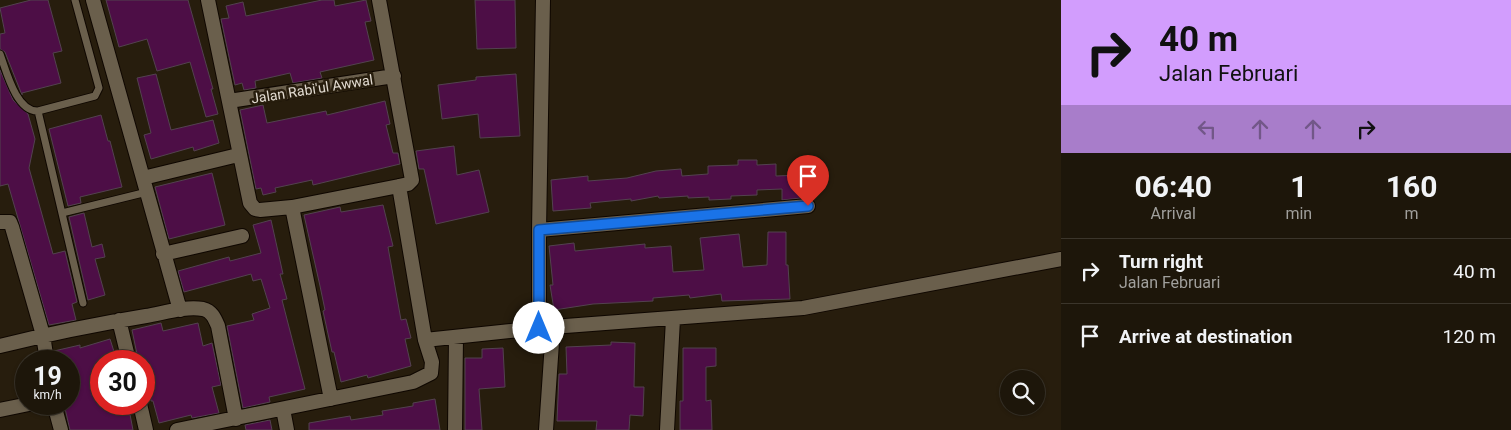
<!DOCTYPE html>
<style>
:root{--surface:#1d160a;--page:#251f13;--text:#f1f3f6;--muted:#a09f9c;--line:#3b352b}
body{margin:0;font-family:Roboto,sans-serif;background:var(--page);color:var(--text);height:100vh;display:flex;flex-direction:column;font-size:19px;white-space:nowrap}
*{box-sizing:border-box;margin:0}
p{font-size:16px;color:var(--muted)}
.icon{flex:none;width:28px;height:28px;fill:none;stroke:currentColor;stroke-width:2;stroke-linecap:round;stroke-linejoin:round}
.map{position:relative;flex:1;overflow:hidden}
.details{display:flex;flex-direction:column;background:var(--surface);width:450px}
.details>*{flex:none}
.hud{background:#d29dfd;color:#111;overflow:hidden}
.controls{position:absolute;left:1000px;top:370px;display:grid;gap:10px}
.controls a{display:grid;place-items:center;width:45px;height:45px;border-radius:50%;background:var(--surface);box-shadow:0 1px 4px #0004,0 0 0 1px var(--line);font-size:25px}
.speed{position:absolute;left:15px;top:350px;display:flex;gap:10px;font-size:25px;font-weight:700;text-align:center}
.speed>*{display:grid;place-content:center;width:65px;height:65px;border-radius:50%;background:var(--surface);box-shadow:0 1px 4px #0004,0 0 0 1px var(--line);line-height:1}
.speed small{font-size:12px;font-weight:400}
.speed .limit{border:8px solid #d22;background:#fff;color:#111}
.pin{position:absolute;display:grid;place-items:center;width:42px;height:42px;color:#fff;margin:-51px -21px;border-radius:50% 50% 50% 0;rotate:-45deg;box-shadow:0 0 5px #0007}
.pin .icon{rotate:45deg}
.me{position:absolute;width:55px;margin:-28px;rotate:0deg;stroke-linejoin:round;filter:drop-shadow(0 0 4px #0008)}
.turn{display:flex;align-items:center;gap:18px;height:105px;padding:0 15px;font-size:22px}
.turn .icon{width:65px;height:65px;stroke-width:2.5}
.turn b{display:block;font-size:35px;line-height:42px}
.lanes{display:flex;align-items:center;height:48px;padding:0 15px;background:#0003;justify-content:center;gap:25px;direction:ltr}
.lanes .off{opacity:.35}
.eta{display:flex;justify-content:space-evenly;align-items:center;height:85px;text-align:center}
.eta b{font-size:30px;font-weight:700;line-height:35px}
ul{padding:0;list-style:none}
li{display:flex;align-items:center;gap:15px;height:65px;padding:0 15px;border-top:1px solid var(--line)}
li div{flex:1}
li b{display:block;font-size:19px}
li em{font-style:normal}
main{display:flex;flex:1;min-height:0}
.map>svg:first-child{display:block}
.building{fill:#4d0e46;stroke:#53424f}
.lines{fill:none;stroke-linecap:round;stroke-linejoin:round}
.service-casing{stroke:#0f0700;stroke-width:9}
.minor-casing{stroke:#0f0700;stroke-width:16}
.service{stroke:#6a5f4c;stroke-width:7}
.minor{stroke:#6a5f4c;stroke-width:14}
.route-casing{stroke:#114b97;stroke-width:12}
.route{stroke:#1a73e8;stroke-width:9}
.labels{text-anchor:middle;stroke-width:5;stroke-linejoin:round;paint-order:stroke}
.street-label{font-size:14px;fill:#e2dbd1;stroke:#271d0d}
</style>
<main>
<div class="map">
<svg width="1061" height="430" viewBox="0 0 1061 430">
<rect width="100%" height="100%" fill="#271d0d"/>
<path class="building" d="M 31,0 L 48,0 L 62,51 L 53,53 L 61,83 L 22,93 L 22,95 L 5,52 L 0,49 L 0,34 L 5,33 L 0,8 Z
M 106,0 L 188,0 L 213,89 L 211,89 L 218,114 L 206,117 L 190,62 L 157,71 L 147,39 L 119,47 Z
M 322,0 L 334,0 L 335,6 L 366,0 L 371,21 L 365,22 L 374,60 L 320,72 L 322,78 L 293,83 L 290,73 L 255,81 L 256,88 L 244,90 L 242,83 L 235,85 L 221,19 L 229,18 L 226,6 L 243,2 L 246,16 Z
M 475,0 L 515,0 L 516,48 L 477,49 Z
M 0,70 L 13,100 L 28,114 L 35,139 L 29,168 L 53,254 L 65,251 L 77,302 L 72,304 L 76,320 L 49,325 L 8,184 L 0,186 Z
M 156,74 L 171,130 L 213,120 L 219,143 L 194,151 L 193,147 L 151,159 L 144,135 L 151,133 L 137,78 Z
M 516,74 L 520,136 L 480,138 L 478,114 L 442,119 L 438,85 L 476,80 L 476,77 Z
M 385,101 L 390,124 L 386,125 L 393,153 L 398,153 L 400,164 L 313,185 L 312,180 L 275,188 L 276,192 L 263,195 L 261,188 L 256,189 L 240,110 L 263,105 L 267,123 L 326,111 L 327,115 Z
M 101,115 L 108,141 L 110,141 L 122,187 L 80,197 L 81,203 L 68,206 L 49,129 Z
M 454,146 L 457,175 L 479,170 L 489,212 L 436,224 L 424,169 L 419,169 L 416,151 Z
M 738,160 L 757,160 L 757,165 L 776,164 L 776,176 L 800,175 L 802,198 L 782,200 L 782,189 L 757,190 L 757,195 L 731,196 L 731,199 L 709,200 L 709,197 L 688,198 L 688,196 L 659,198 L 658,196 L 631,201 L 631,199 L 590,203 L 591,208 L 553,211 L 551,180 L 588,176 L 588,181 L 627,178 L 656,171 L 681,169 L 682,176 L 708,174 L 708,166 L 738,165 Z
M 212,173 L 225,225 L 169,239 L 155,187 Z
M 383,205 L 393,246 L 388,247 L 401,320 L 406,319 L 411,338 L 405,339 L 411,366 L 368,378 L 367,375 L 341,382 L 334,352 L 332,352 L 323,311 L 325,310 L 320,286 L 304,215 L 340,207 L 341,212 Z
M 84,213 L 92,247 L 102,244 L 105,257 L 95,259 L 105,295 L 88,300 L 69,217 Z
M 271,220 L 283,274 L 280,274 L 287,299 L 282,300 L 305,389 L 269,397 L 270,402 L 243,408 L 227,326 L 254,320 L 252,314 L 270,308 L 261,279 L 253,281 L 251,274 L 184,292 L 178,271 L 229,257 L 230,261 L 261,253 L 253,225 Z
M 768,232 L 786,232 L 786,265 L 788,265 L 790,299 L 722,301 L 721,294 L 690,298 L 689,295 L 653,298 L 653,301 L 593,304 L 554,310 L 550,285 L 553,285 L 549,246 L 574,243 L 575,251 L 645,244 L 645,248 L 671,246 L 673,272 L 704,270 L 700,238 L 739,234 L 743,267 L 767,265 Z
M 161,323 L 163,331 L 198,323 L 203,346 L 212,343 L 221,385 L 212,387 L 219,413 L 192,418 L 191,415 L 159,423 L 153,401 L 151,401 L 144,361 L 142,359 L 138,359 L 132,330 Z
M 110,339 L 117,361 L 101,361 L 101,404 L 128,404 L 133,430 L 70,430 L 64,404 L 69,404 L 69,361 L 56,361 L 54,351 L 80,345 L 80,348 Z
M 611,342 L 635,343 L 634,387 L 644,387 L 643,416 L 630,415 L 629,430 L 596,430 L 597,421 L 557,421 L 559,374 L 567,374 L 566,347 L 611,345 Z
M 503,348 L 505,387 L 479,389 L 482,430 L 465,430 L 465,358 L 482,358 L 482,349 Z
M 683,348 L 716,348 L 716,366 L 706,367 L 706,401 L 711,400 L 712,430 L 680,430 L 680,401 L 683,401 Z
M 435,399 L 440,430 L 309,430 L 309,423 L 350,416 L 351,420 L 383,415 L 382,411 L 413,406 L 413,403 Z
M 270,420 L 272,430 L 246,430 L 245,425 Z"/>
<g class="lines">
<defs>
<path id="service" d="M 0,54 C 6,70 16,112 38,111 L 95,96 L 99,88 L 75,0
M 38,111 L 83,303
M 62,213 L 147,192"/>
<path id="minor" d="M 93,0 L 180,310
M 208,0 L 250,203 L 255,209 L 260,210 L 292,207 L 399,186 L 408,184 L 412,180 L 379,0
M 229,101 L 394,76
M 143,178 L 234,156
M 292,207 L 331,399
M 0,222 L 10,222 L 12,227 L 43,335 L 47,361
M 539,230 L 808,206
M 163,254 L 242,236
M 119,320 L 129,361
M 539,328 L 539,230 L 543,0
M 425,340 L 539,328 L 803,308 L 1061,259
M 0,346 C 48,334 97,324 146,316 C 164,313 185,306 203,309 C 212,311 215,319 218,326 L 236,419
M 54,404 L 61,430
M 140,404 L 146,430
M 283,409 L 287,430
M 0,410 L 29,404
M 177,430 L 413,382 L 431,373 L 432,362 L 425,340 L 399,186
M 455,430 L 456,337
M 546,430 L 553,328
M 667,430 L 673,319"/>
</defs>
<use href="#service" class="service-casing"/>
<use href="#minor" class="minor-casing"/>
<use href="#service" class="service"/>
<use href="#minor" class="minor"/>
</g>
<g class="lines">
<defs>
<path id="route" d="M 539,328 L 539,230 L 808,206"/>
</defs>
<use href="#route" class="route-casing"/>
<use href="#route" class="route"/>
</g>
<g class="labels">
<g class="street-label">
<text transform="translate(312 89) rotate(-9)" y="5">Jalan Rabi'ul Awwal</text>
</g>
</g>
</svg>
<div class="controls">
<a><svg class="icon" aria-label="search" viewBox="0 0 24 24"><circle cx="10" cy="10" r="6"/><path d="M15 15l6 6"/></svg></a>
</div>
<div class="speed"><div>19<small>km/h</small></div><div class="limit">30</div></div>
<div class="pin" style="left:808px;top:206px;background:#d93025"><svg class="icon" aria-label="arrive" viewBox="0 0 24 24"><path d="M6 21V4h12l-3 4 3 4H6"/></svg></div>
<svg class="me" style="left:539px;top:328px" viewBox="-20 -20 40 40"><circle r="19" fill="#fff"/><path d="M0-13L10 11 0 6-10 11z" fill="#1a73e8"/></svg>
</div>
<section class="details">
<div class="hud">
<div class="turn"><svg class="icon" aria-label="right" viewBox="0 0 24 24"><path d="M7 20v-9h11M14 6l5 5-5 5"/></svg><div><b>40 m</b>Jalan Februari</div></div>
<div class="lanes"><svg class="icon off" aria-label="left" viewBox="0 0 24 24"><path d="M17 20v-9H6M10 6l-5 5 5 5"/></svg><svg class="icon off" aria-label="ahead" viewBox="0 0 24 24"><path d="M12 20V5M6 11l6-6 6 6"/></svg><svg class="icon off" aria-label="ahead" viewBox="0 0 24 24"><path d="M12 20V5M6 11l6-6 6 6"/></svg><svg class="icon" aria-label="right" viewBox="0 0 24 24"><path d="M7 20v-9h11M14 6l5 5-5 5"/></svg></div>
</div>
<div class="eta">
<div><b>06:40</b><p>Arrival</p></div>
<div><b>1</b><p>min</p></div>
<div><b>160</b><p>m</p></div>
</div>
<ul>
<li><svg class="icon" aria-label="right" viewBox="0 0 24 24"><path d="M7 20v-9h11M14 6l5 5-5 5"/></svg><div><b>Turn right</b><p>Jalan Februari</p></div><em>40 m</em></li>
<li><svg class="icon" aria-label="arrive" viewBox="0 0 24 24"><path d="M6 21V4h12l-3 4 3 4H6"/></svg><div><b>Arrive at destination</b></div><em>120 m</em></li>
</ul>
</section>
</main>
